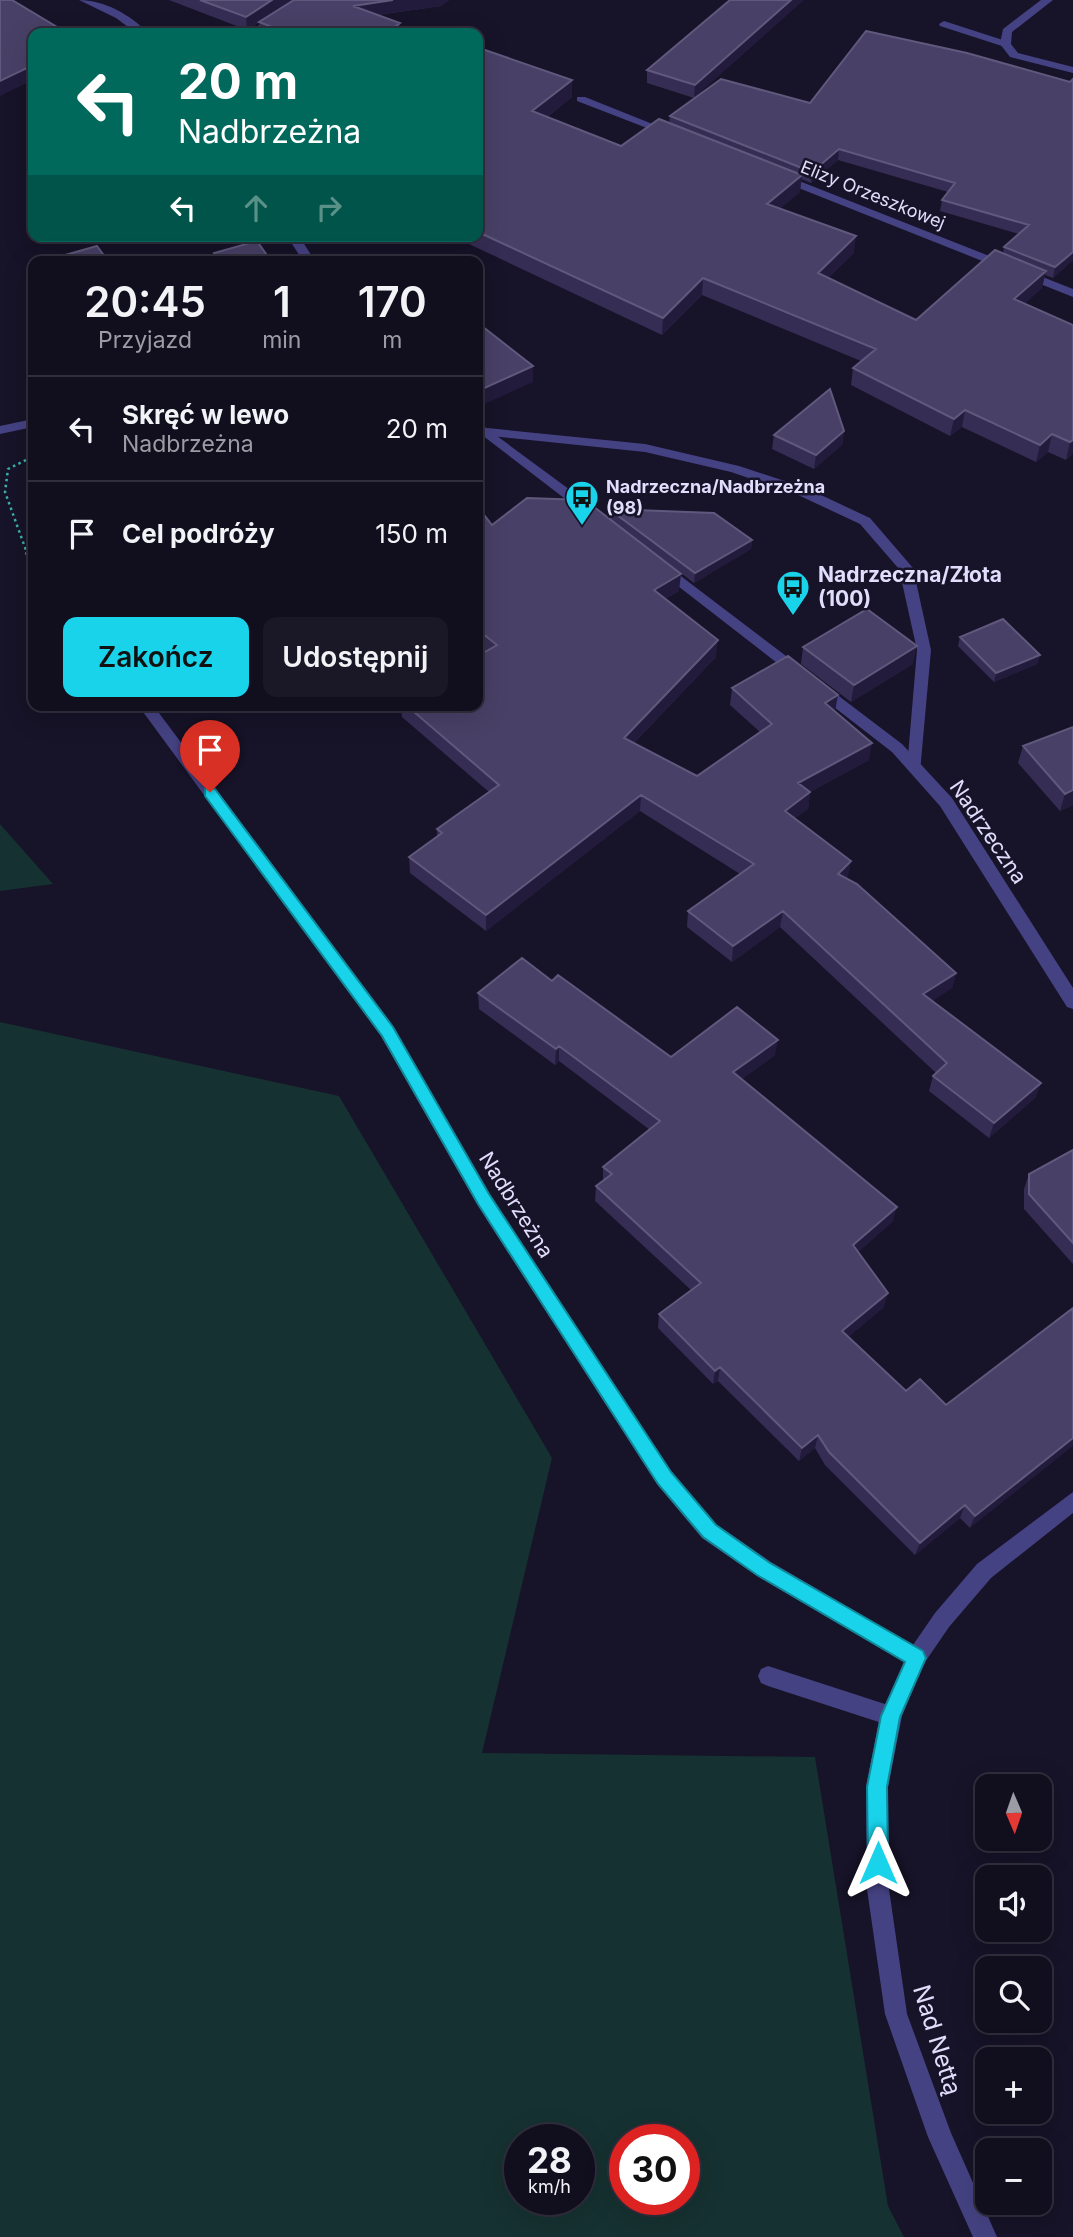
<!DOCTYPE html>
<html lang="pl">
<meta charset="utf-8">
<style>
:root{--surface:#110e1e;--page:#1a1727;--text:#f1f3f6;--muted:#9c9ca4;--line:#302e3c;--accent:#19d3eb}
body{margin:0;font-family:Inter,sans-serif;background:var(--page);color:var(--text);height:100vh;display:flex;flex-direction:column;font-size:26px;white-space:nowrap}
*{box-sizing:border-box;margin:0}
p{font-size:23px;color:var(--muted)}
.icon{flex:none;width:38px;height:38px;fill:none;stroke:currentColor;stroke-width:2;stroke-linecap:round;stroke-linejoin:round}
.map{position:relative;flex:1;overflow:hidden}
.side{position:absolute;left:28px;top:256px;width:455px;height:455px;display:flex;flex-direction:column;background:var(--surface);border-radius:14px;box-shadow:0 7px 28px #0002,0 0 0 2px var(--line)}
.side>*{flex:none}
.hud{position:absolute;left:28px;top:28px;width:455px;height:214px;border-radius:14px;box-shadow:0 7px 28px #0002,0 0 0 2px var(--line);background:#00695c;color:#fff;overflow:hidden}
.needle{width:46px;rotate:178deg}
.controls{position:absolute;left:975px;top:1774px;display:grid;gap:14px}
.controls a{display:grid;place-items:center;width:77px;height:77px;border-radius:14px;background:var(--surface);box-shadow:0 7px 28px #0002,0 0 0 2px var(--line);font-size:35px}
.speed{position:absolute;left:504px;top:2124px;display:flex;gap:14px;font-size:35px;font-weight:700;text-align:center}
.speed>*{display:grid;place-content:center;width:91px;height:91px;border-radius:50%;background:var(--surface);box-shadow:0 7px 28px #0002,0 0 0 2px var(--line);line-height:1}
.speed small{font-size:18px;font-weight:400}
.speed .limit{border:10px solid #d22;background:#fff;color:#111}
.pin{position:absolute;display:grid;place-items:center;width:60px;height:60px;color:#fff;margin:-72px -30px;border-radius:50% 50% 50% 0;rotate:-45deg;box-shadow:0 0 7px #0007}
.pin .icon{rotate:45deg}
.me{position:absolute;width:77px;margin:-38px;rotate:0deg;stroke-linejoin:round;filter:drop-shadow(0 0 5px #0008)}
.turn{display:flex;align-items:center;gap:24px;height:147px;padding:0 35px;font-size:32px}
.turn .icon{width:91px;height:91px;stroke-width:2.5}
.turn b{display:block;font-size:49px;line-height:60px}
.lanes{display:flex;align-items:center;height:66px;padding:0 35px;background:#0003;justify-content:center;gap:35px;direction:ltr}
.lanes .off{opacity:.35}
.eta{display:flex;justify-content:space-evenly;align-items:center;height:119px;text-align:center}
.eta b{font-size:42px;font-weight:600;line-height:49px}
.cta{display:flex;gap:14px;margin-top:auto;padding:14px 35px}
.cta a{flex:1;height:80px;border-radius:14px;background:var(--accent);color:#111;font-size:28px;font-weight:600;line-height:80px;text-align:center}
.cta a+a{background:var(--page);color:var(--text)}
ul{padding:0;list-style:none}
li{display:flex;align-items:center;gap:21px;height:105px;padding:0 35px;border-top:2px solid var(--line)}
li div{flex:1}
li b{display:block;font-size:26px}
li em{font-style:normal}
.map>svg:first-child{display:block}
.green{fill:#163131;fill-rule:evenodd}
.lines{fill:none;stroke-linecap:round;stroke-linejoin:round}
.path-far1{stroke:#3bb1ac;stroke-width:2.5;stroke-dasharray:2.5 3.5;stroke-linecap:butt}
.path{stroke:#3bb1ac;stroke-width:4.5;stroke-dasharray:3.5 5;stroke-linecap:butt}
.lane{fill:#454283;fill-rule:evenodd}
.street{fill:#454283;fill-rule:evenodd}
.wall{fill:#362d54;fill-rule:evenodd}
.shaded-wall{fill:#221b3b}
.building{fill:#484066;stroke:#60597d;stroke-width:2}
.route{fill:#19d3eb;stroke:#108999;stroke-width:2}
.labels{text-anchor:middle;stroke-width:5;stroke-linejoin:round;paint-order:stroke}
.far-street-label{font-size:18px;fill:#e1ddfc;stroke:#171328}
.far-poi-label{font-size:18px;font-weight:bold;fill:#e1ddfc;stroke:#171328;text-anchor:start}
.poi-label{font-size:21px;font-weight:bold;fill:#e1ddfc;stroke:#171328;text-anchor:start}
.street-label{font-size:21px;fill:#e1ddfc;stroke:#171328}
.near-street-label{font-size:24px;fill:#e1ddfc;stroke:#171328}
</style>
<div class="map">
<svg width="1073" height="2237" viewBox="0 0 1073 2237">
<rect width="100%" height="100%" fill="#171328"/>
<path class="green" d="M 0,824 L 53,884 L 0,891 Z
M 0,1022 L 339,1096 L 552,1458 L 482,1753 L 815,1757 L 888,2206 L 904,2237 L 0,2237 ZM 520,2140 L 579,2140 L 579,2200 L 520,2200 ZM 625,2140 L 684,2140 L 684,2200 L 625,2200 Z"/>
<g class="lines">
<path class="path-far1" d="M 26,460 L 8,469 L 5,492 L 27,553"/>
<path class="path" d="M 27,552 L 33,569"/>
<path class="lane" d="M 944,21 L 1009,42 L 1010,44 L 1005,47 L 940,26 L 939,24 Z
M 33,419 L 33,427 L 0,434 L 0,426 Z
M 487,428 L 645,444 L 739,466 L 806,488 L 870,518 L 913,568 L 931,650 L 920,772 L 915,774 L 907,768 L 917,650 L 899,569 L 860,524 L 796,494 L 731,472 L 645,452 L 482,435 L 482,429 Z
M 768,1666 L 891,1706 L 898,1709 L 902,1716 L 898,1723 L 891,1726 L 768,1686 L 761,1683 L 758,1676 L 761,1669 Z"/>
<path class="street" d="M 79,0 C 104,0 131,15 148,33 L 136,33 L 116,18 Z
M 298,0 L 310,0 L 259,33 L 247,33 Z
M 1041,0 L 1053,0 L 1012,32 L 1011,44 L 1018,53 L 1073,67 L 1073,73 L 1010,57 L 1000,44 L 1003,29 Z
M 577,97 L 585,97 L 675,133 L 665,135 L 577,101 Z
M 776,175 L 784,175 L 1073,289 L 1073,297 L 776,179 Z
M 287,236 L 299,236 L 315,261 L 303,261 Z
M 478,422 L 600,512 L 600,518 L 590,518 L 478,432 Z
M 661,561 L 902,744 L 952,798 L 1073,988 L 1073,1009 L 1067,1007 L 940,806 L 892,752 L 656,569 L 656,563 Z
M 138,705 L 153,705 L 393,1026 L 489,1194 L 671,1472 L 716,1524 L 771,1562 L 913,1645 L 935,1613 L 977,1564 L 1073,1492 L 1073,1513 L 991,1578 L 949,1627 L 923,1665 L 902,1716 L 888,1787 L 889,1889 L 907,2014 L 951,2133 L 997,2237 L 973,2237 L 928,2137 L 885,2014 L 867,1889 L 866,1787 L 880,1716 L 904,1662 L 757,1576 L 702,1538 L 657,1484 L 477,1204 L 381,1036 Z"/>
</g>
<path class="wall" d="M 169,0 L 293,0 L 247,30 Z
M 294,0 L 449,0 L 441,6 L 378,15 L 401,33 L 261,33 L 259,22 Z
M 730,0 L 694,98 L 647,83 L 647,70 Z
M 866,31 L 1073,260 L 1053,278 L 1045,275 L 1042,288 L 1024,304 L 1073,325 L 1073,453 L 1066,460 L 1048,452 L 1036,462 L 962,427 L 950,436 L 851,385 L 853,368 L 861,361 L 702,295 L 662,335 L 452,236 L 478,236 L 478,52 L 572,97 L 547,117 L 621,146 L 669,123 L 670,116 L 810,103 ZM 838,160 L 948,192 L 942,200 L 940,211 L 1019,234 L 1004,247 L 1003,254 L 916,320 L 828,278 L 854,253 L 780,208 L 800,192 L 801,179 L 811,183 Z
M 844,431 L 842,445 L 814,469 L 772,449 L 774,435 Z
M 478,507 L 492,525 L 679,591 L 665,599 L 716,657 L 634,743 L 697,776 L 760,732 L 730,705 L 732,688 L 835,712 L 869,760 L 810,792 L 808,809 L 795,818 L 848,877 L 846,878 L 956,973 L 952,988 L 932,1001 L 1041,1083 L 1035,1098 L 989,1138 L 929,1091 L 933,1076 L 936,1073 L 780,927 L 732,962 L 687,927 L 688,911 L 740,874 L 640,811 L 486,931 L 410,873 L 409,857 L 437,837 L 437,829 L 489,792 L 402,717 L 401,705 L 478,705 L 485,652 L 478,646 Z
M 609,509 L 752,540 L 751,549 L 694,583 L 609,518 Z
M 960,637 L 1040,655 L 1037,664 L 994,682 L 958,646 Z
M 803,647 L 913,664 L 851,702 L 801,664 Z
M 1073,727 L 1073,805 L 1060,811 L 1018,763 L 1023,746 Z
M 552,981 L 671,1057 L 775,1055 L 742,1079 L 893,1221 L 858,1252 L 884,1307 L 848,1337 L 906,1391 L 946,1405 L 1073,1308 L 970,1528 L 960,1518 L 915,1555 L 825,1465 L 815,1448 L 799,1461 L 718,1381 L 713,1384 L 658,1328 L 659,1314 L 691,1290 L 595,1201 L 596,1186 L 603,1181 L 603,1167 L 650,1130 L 559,1061 L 555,1065 L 479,1009 L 478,993 Z
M 1073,1150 L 1073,1264 L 1024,1209 L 1024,1189 L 1029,1174 Z"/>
<path class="shaded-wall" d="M 272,0 L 293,0 L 247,30 L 246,17 Z
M 393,0 L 449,0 L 441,6 L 354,18 L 353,6 Z
M 791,0 L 804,0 L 694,98 L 695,85 Z
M 400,23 L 401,33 L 387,33 Z
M 33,65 L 33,80 L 0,96 L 0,81 Z
M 572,80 L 572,97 L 532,128 L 532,111 Z
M 839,149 L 838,160 L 811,183 L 812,172 Z
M 802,175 L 800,192 L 766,221 L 767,204 Z
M 856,236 L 854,253 L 815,290 L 818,273 Z
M 1073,252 L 1073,260 L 1053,278 L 1055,267 Z
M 1046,271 L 1042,288 L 1010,316 L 1014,299 Z
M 703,278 L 702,295 L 662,335 L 663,318 Z
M 480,311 L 481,326 L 478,331 L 478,315 Z
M 533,366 L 533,382 L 478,407 L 478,391 Z
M 965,410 L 962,427 L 950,436 L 954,419 Z
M 844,431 L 842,445 L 814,469 L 816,455 Z
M 1052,434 L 1048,452 L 1036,462 L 1040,445 Z
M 1073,440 L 1073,453 L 1066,460 L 1070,442 Z
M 752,540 L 751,549 L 694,583 L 695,573 Z
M 681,574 L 679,591 L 653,607 L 654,590 Z
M 718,640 L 716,657 L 623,754 L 624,738 Z
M 917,646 L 913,664 L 851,702 L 854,685 Z
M 1040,655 L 1037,664 L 994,682 L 996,673 Z
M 838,695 L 835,712 L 825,703 Z
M 872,743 L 869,760 L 796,800 L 798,783 Z
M 1073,790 L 1073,805 L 1060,811 L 1065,794 Z
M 810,792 L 808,809 L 782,827 L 785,811 Z
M 641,795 L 640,811 L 486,931 L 486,915 Z
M 851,861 L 848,877 L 835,890 L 838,874 Z
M 783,911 L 780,927 L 732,962 L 733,946 Z
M 956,973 L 952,988 L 919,1010 L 923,994 Z
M 778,1040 L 775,1055 L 731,1087 L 733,1072 Z
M 559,1046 L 559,1061 L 555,1065 L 556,1049 Z
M 1041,1083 L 1035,1098 L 989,1138 L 994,1123 Z
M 897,1207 L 893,1221 L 850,1259 L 853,1245 Z
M 888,1293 L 884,1307 L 839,1345 L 842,1331 Z
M 720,1367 L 718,1381 L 713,1384 L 715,1371 Z
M 818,1435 L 815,1448 L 799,1461 L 802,1448 Z
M 1073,1438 L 1073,1446 L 970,1528 L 975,1516 Z
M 965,1505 L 960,1518 L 915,1555 L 920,1543 Z"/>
<path class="building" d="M 0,0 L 12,0 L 67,33 L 33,33 L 33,65 L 0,81 Z
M 200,0 L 272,0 L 246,17 Z
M 294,0 L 393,0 L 353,6 L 400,23 L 387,33 L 288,33 L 259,22 Z
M 730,0 L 791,0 L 695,85 L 647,70 Z
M 866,31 L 967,53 L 1070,82 L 1073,79 L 1073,252 L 1055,267 L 1004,247 L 1029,225 L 942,200 L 955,183 L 839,149 L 812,172 L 670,116 L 721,79 L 810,103 Z
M 482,49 L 572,80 L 532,111 L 621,146 L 659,119 L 802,175 L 767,204 L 856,236 L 818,273 L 916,320 L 995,250 L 1046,271 L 1014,299 L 1073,325 L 1073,440 L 1070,442 L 1052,434 L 1040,445 L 965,410 L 954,419 L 853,368 L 876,349 L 703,278 L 663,318 L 478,232 L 478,52 Z
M 257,241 L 271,261 L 219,261 L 214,253 Z
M 97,246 L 108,261 L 44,261 Z
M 411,257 L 416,261 L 400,261 Z
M 478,323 L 533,366 L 478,391 Z
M 830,389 L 844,431 L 816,455 L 774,435 Z
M 527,498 L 585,500 L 681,574 L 654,590 L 718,640 L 624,738 L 697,776 L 772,724 L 732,688 L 788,656 L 838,695 L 825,703 L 872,743 L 798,783 L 810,792 L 785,811 L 851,861 L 838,874 L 857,884 L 956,973 L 923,994 L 1041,1083 L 994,1123 L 933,1076 L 947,1063 L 783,911 L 733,946 L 688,911 L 754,864 L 641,795 L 486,915 L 409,857 L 442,833 L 437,829 L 499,785 L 406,705 L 478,705 L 478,656 L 497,645 L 478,630 L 478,507 L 492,525 Z
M 609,509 L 714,513 L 752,540 L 695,573 Z
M 867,609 L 917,646 L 854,685 L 803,647 Z
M 1003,619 L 1040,655 L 996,673 L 960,637 Z
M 1073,727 L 1073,790 L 1065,794 L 1023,746 Z
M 522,958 L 552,981 L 558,975 L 671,1057 L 737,1007 L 778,1040 L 733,1072 L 897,1207 L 853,1245 L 888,1293 L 842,1331 L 906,1391 L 920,1379 L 946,1405 L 1073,1308 L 1073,1438 L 975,1516 L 965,1505 L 920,1543 L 829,1452 L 818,1435 L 802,1448 L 720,1367 L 715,1371 L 659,1314 L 701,1283 L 596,1186 L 612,1174 L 603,1167 L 660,1121 L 559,1046 L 556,1049 L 478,993 Z
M 1073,1150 L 1073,1243 L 1029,1194 L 1029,1174 Z"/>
<path class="route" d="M 210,787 L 215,789 L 393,1027 L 489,1194 L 671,1472 L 716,1525 L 770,1563 L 923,1651 L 926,1658 L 900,1717 L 887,1787 L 888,1863 L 885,1870 L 878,1873 L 871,1870 L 868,1863 L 867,1787 L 881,1716 L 905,1662 L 757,1575 L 703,1537 L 658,1484 L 478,1204 L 382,1036 L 205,796 L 205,789 Z"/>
<defs>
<symbol id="bus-pin" viewBox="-11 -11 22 30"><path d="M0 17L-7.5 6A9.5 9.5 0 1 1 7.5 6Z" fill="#19d3eb" stroke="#171328"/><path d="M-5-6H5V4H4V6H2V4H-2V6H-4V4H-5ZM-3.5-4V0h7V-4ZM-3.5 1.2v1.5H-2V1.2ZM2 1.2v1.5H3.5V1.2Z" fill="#111"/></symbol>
</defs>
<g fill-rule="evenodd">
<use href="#bus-pin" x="563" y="478" width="38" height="52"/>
<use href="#bus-pin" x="774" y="568" width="38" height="52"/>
</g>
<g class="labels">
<g class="far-street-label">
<text transform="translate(873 195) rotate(22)" y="6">Elizy Orzeszkowej</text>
</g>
<g class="far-poi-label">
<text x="606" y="493">Nadrzeczna/Nadbrzeżna<tspan x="606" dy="21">(98)</tspan></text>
</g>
<g class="poi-label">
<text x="818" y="582">Nadrzeczna/Złota<tspan x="818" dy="24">(100)</tspan></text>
</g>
<g class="street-label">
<text transform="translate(988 832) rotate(56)" y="7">Nadrzeczna</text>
<text transform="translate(516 1205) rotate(58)" y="7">Nadbrzeżna</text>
</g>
<g class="near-street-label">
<text transform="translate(937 2040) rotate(73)" y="8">Nad Nettą</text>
</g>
</g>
</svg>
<div class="controls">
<a><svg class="needle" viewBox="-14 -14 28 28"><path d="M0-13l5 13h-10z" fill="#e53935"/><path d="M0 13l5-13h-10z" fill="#9c9ca4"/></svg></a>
<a><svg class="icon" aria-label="sound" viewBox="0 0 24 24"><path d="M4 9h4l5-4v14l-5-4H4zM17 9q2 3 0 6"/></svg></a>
<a><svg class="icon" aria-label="search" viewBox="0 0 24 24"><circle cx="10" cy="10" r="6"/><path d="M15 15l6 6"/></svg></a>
<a>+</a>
<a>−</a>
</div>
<div class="speed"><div>28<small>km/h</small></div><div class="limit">30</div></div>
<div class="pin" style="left:210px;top:792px;background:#d93025"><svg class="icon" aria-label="arrive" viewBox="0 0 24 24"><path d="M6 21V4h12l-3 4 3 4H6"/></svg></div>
<svg class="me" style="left:878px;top:1863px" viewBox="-20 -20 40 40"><path d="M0-17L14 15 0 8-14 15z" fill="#19d3eb" stroke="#fff" stroke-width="4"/></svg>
<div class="hud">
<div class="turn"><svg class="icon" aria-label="left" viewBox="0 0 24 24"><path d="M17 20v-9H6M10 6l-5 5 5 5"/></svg><div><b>20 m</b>Nadbrzeżna</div></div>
<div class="lanes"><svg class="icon" aria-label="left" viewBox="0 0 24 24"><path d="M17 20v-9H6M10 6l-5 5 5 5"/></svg><svg class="icon off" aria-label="ahead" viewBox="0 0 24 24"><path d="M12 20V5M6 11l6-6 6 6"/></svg><svg class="icon off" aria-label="right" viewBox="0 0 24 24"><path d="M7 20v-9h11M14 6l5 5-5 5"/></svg></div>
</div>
<section class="side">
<div class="eta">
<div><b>20:45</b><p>Przyjazd</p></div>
<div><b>1</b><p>min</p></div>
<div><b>170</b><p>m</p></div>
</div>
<ul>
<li><svg class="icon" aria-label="left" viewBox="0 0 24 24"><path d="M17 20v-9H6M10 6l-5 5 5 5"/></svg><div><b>Skręć w lewo</b><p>Nadbrzeżna</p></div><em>20 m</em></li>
<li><svg class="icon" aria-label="arrive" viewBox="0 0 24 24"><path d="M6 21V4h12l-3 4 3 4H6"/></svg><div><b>Cel podróży</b></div><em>150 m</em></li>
</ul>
<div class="cta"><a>Zakończ</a><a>Udostępnij</a></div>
</section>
</div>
